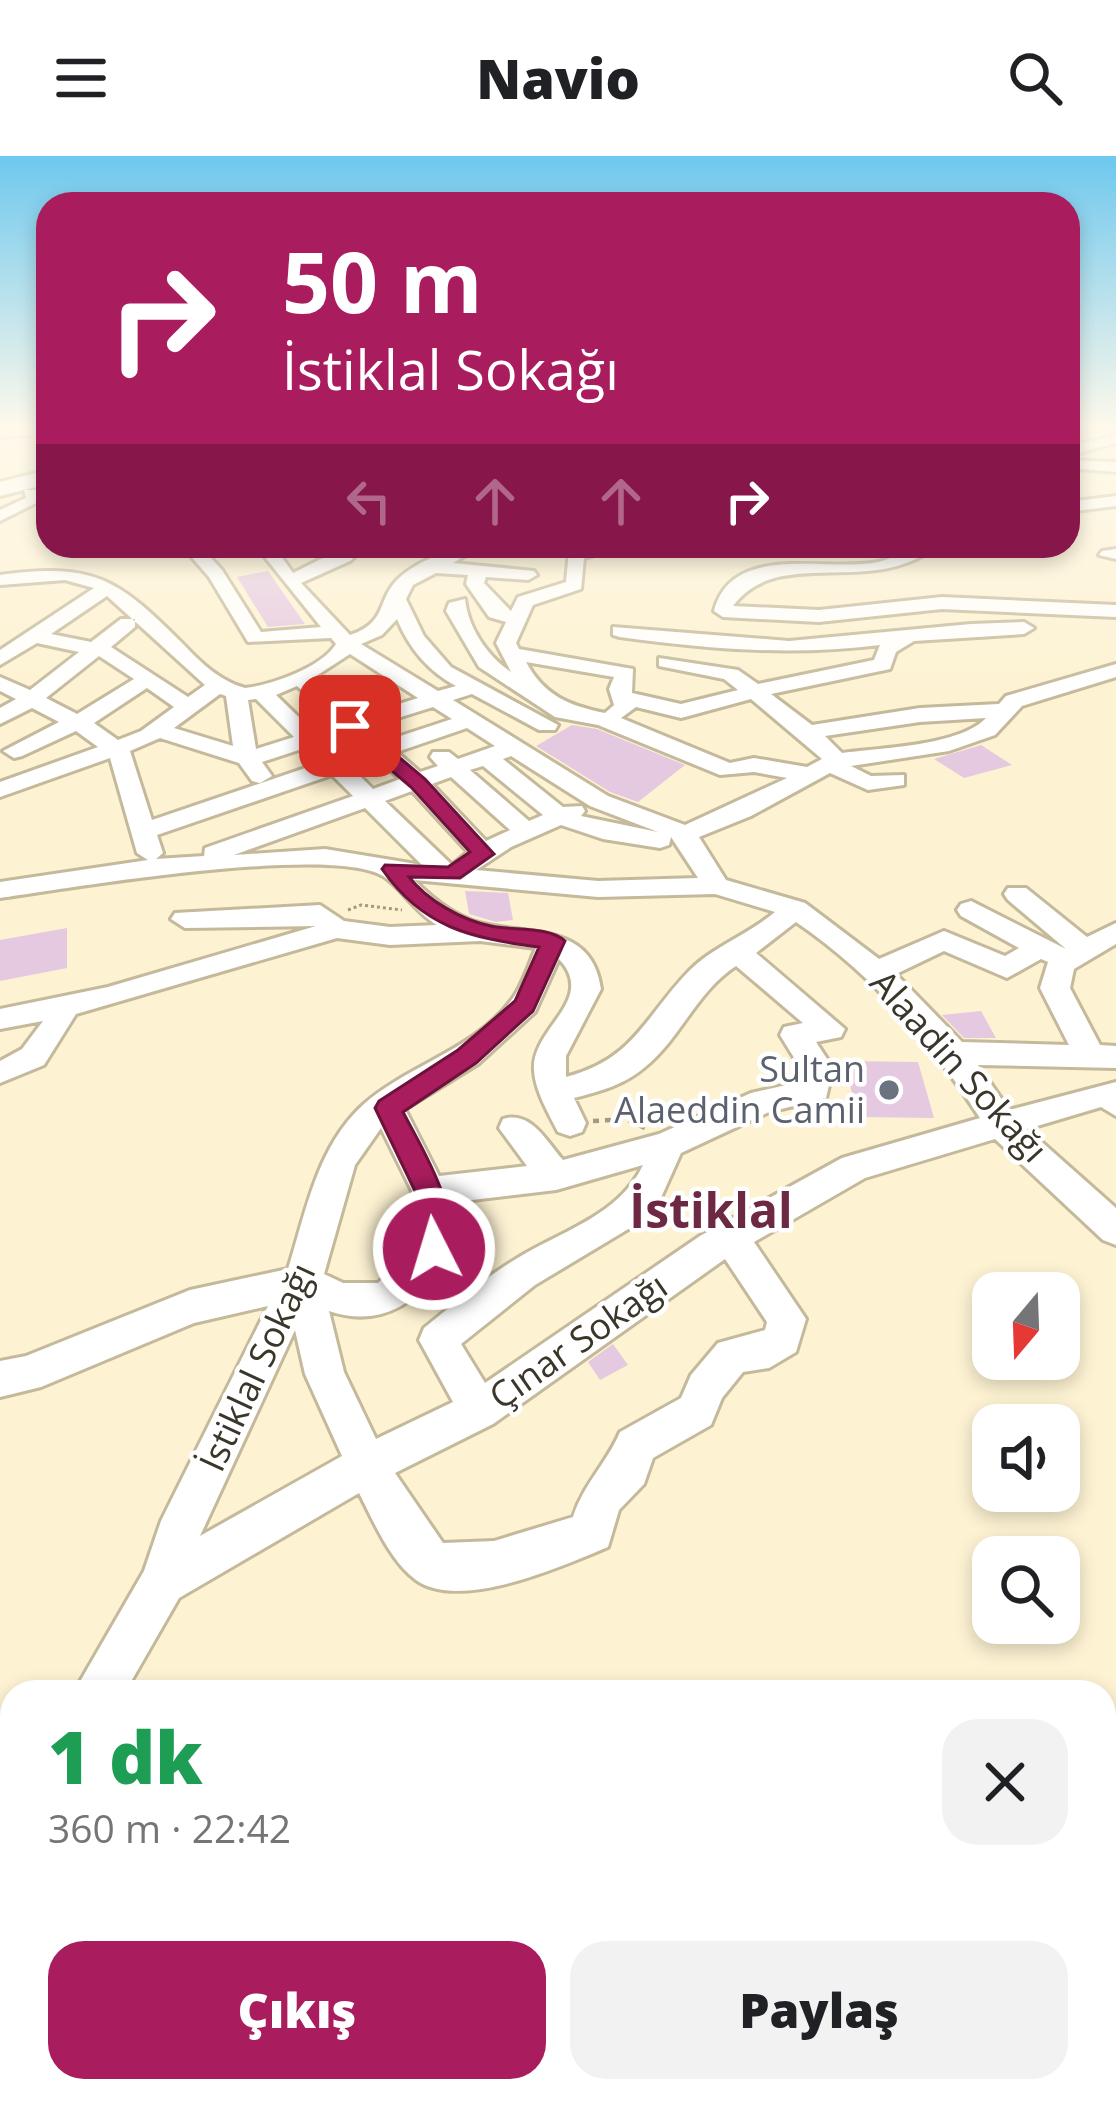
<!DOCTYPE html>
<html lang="tr">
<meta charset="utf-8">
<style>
:root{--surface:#fff;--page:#f2f2f2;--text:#202124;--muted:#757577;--accent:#a91c5d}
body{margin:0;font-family:"Open Sans",sans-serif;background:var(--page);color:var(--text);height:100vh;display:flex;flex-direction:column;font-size:45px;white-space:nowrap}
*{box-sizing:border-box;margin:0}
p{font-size:39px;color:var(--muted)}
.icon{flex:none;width:66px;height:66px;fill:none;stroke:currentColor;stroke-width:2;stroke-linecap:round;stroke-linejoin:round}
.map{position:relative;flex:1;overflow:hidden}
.panel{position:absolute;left:0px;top:1524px;width:1116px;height:423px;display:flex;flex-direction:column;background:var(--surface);border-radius:36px 36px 0 0;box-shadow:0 6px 18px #0003}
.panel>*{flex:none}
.hud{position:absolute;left:36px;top:36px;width:1044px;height:366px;border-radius:36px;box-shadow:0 6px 18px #0003;background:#a91c5d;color:#fff;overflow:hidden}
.needle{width:78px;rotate:199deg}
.buttons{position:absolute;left:972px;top:1116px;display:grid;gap:24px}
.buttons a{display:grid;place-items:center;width:108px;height:108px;border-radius:24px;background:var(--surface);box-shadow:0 6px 18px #0003;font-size:60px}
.pin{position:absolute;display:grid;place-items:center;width:102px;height:102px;color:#fff;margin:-51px;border-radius:24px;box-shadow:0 6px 18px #0006}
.me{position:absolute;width:132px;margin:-66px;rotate:355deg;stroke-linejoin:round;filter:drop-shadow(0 0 9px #0008)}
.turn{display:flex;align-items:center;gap:42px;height:252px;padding:0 48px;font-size:54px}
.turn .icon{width:156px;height:156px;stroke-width:2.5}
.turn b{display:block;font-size:84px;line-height:102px}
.lanes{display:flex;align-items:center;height:114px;padding:0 48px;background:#0003;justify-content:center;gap:60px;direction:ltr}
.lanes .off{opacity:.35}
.round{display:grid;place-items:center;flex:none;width:126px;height:126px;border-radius:36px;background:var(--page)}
.overview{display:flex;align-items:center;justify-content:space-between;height:204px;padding:0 48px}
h1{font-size:72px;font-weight:800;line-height:90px;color:#1e9e55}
.button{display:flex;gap:24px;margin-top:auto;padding:24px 48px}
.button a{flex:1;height:138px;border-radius:36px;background:var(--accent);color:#fff;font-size:48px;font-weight:800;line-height:138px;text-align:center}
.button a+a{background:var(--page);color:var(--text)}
header{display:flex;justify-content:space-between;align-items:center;height:156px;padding:0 48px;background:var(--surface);font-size:54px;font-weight:800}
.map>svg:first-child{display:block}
.building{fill:#e5c9e1}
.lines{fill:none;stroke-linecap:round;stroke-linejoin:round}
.minor-casing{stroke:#c4b99b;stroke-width:6}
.highway-casing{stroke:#c4b99b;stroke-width:6}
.path-far1{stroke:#a29a83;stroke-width:3;stroke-dasharray:3 3;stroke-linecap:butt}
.path{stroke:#a29a83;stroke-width:4.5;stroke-dasharray:6 6;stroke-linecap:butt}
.minor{fill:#fff;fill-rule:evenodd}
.highway{fill:#fff;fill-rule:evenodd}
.route{fill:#a91c5d;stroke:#6e123c;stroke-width:3}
.worship-dot{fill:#6b7280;stroke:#fff;stroke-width:4.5}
.labels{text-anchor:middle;stroke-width:9;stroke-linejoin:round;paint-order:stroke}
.street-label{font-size:36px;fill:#3a3629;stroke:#fff}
.worship-label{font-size:36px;fill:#5b616d;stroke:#fff;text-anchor:end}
.district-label{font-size:48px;font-weight:bold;fill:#6d2943;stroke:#fff}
</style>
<header><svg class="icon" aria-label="menu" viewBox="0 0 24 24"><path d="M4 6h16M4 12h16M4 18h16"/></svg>Navio<svg class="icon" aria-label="search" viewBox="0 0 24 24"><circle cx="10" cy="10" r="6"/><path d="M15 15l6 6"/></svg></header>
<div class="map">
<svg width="1116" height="1946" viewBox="0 0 1116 1946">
<rect width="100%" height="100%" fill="#fdf2d2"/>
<path class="building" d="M 268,415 L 305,468 L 268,471 L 237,421 Z
M 572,569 L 597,573 L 685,609 L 638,646 L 610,636 L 536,590 Z
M 981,589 L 1012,609 L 964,622 L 934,603 Z
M 465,735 L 508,737 L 513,764 L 496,766 L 469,758 Z
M 67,772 L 67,812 L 0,825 L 0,784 Z
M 981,855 L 996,882 L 964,882 L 942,859 Z
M 845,905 L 918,906 L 934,962 L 857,961 Z
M 613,1188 L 628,1209 L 600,1224 L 588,1206 Z"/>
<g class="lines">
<defs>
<path id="minor" d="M 48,270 L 48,278 L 0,281 L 0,273 Z
M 1116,279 L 1116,287 L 1068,300 L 1068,291 Z
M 1068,304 L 1116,306 L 1116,316 L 1068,312 Z
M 24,334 L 36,334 L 44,343 L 0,365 L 0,354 L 26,342 Z
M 1116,340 L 1116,350 L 1068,356 L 1068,346 Z
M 182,390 L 200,390 L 222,414 L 261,476 L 321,471 L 256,390 L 274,390 L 293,417 L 347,390 L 366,390 L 350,405 L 301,427 L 350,479 C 389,466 376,443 399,422 C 419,404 455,390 481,390 L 453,407 L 534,415 L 537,419 L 528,424 L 486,421 L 484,427 L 511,455 L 518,441 L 566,426 L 569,395 L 626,390 L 584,402 L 581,433 L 533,449 L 516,487 L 519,493 L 633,513 L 632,537 L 681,548 L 738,534 L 724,523 L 659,510 L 659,502 L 738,514 L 758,528 L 874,504 L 880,489 C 791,500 708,493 620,481 L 613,479 L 613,471 L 789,485 L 971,468 L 1024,466 L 1034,472 L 1024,478 L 914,485 L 896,496 L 890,513 L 771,538 L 812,569 L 920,552 L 999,548 L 1006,540 L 1116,508 L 1116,521 L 1022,550 L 995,579 L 949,595 L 851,610 L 871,620 L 904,619 L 904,629 L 868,634 L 830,617 L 751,660 L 699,681 L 726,724 L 805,747 L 879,803 L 944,775 L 1005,800 L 1019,792 L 961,760 L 957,754 L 961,748 L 971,745 L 1066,793 L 1008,744 L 1004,738 L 1008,732 L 1026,732 L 1087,781 L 1116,767 L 1116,788 L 1074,813 L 1070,832 L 1100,889 L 1116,890 L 1116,912 L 978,909 L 1009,954 L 1116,926 L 1116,960 L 1101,951 L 1027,973 L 1116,1052 L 1116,1089 L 1103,1084 L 995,983 L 865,1022 L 754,1086 L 806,1163 L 796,1196 L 769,1212 L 743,1216 L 722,1242 L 711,1269 L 653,1302 L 644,1328 L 619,1354 L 608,1391 C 565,1409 460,1456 416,1424 C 390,1405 373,1364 359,1337 L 179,1442 L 125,1536 L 74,1536 L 144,1415 L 161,1365 L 268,1150 L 194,1167 L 41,1231 L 0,1241 L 0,1205 L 26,1200 L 190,1134 L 288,1113 C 306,1056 317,990 364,948 C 408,909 477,893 513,842 C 523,828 529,808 536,792 L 480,785 L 390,789 L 337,782 L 76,858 L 44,909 L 0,927 L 0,905 L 22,893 L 43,865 L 0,873 L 0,853 L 108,831 L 316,770 L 185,772 L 171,763 L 175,757 L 320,749 L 344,765 L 390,771 L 437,769 C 415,756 399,729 383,720 C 329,688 70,732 0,742 L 0,726 L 148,704 L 137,697 L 110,602 L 0,641 L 0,626 L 98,591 L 76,575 L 22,600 L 14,602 L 3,595 L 59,566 L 32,552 L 0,568 L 0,552 L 16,543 L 0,535 L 0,521 L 30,534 L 79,496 L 37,487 L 0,509 L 0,494 L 94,432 L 65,424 L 0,429 L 0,419 C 95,406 118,423 184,489 C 201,507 220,525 245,532 C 272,529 322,511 336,488 L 331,482 L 248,486 L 209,421 ZM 436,417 L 468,419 L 466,428 L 489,461 L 506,466 L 496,487 L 511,516 C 486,499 468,471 465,443 L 449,447 L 446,455 L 479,511 L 555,561 L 598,569 L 720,619 L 754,616 L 787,622 L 685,669 L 608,640 L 453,544 L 472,538 L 539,574 L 555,574 L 558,569 L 451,511 L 424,480 L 406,443 L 413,429 ZM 107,440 L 205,529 L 188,541 L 111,491 L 135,471 L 135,463 L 121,463 L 91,486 L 51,478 ZM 397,463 C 409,492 428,515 456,530 L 438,535 L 361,488 L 382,479 ZM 350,498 L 418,542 L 357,561 L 313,522 ZM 99,500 L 134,523 L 77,558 L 46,542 ZM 526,506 L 614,521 L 609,533 L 614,549 L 605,557 C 570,550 544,540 526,506 ZM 297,530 L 338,567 L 313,575 L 276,539 ZM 147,532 L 174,551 L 141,575 L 118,584 L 94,567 ZM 220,538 L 226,540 L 233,590 L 174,572 ZM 256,543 L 294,581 L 256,593 L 248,544 ZM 751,543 L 822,603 L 807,611 L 754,602 L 730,607 L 621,562 L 636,551 L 681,562 ZM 433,551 L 452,563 L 385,585 L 369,571 ZM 986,562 C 960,590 879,592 842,597 L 825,580 L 920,566 ZM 467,572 L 495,590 L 458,603 L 449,596 L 433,596 L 430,601 L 438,610 L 420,616 L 397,596 ZM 350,578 L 366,592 L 340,601 L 325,586 ZM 160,582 L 239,607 L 252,625 L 260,627 L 272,620 L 262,606 L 305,592 L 320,607 L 152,664 L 130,595 ZM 511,600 L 590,650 L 658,676 L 581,660 L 585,655 L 582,650 L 563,651 L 503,603 ZM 378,603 L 400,623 L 373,633 L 352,612 ZM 483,610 L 543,659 L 529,665 L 470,614 ZM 332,619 L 353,640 L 205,692 L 204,700 L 156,703 L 163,697 L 157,679 ZM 451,621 L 510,674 L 486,685 L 432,628 ZM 412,635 L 468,696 L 452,709 L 385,645 ZM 365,652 L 422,709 L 325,693 L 234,699 ZM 561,669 L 603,683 L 660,692 L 669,689 L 671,681 L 698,722 L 598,725 L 476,714 L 511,691 ZM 414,724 L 598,741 L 715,738 L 775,756 C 749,778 713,791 690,814 C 645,860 635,903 566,921 L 566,900 L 601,833 C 592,766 528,780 479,767 C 454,760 432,742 414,724 ZM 796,766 C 871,817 931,886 980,962 L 842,1002 L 700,1080 L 485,1227 L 461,1188 L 535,1129 L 645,1063 L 659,1046 L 681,997 L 769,956 L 826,942 L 833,912 L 816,886 L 841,881 L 845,873 L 756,797 ZM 944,795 L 1007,822 L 1041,803 L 1048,806 L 1040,832 L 1069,889 L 962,886 L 896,818 ZM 559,803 C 598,844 531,872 534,914 C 535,935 549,958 558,976 L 570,980 L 582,976 L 586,967 L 574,942 C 601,935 624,929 645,911 C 681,882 696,836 736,810 L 803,867 L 784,871 L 780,879 L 801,913 L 800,926 L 751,937 L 659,978 L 563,1004 C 547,986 531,954 503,963 L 499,972 L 527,1010 L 439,1020 L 405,953 L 478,908 L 535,856 ZM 381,972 L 412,1035 L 415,1090 L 378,1127 L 343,1127 L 324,1118 L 355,1009 ZM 643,1009 C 619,1060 561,1075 516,1103 C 483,1123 454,1148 424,1172 L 419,1184 L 453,1246 L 376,1283 L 344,1216 L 329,1155 C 384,1174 427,1142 451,1093 L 447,1047 L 556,1034 ZM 725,1103 L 767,1166 L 765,1174 L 718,1187 L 691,1219 L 681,1242 L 620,1276 C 607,1307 584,1327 573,1361 L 494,1385 L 443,1387 L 395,1317 L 493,1268 ZM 295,1174 L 305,1218 L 342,1300 L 200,1380 Z
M 914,390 L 937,390 C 870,443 779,388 733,450 L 819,454 L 942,441 L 1116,449 L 1116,461 L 942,453 L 819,466 L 723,461 L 714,455 C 732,385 828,417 878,406 C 891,403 903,396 914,390 Z
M 1116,393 L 1116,403 L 1099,399 L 1102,395 Z
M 12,1621 L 12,1683 L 0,1688 L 0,1626 Z"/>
<path id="highway" d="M 48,314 L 48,328 L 0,340 L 0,326 Z"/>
</defs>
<use href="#minor" class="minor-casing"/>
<use href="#highway" class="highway-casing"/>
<path class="path-far1" d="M 348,754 L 361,749 L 402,754"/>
<path class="path" d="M 593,965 L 626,963 L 645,972"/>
<use href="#minor" class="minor"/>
<use href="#highway" class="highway"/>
</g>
<linearGradient id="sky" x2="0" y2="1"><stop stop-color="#6ec8ee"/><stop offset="0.5" stop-color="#fef9eb"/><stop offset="1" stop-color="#fef9eb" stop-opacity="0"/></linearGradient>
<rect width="1116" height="541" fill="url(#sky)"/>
<path class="route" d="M 344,566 L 357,566 L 425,623 L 494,698 L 460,722 L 409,721 C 427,744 461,764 491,770 C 513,775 548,770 565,785 L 533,855 L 476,907 L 403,956 C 422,993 465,1060 444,1102 L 434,1106 L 423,1102 L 415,1035 L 375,952 L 379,945 L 458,894 L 515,845 L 539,791 C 471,782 423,772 382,713 L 385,709 L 448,711 L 470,696 L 411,631 L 344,574 Z"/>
<circle class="worship-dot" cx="889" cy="934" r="12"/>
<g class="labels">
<g class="street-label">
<text transform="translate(959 910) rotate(48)" y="13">Alaadin Sokağı</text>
<text transform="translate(578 1185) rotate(-35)" y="13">Çınar Sokağı</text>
<text transform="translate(257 1211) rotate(-65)" y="13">İstiklal Sokağı</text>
</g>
<g class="worship-label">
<text x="865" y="926">Sultan<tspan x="865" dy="41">Alaeddin Camii</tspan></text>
</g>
<g class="district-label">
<text x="711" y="1072">İstiklal</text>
</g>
</g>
</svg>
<div class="buttons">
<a><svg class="needle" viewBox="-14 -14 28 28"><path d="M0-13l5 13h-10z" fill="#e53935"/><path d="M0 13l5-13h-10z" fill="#757577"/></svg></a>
<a><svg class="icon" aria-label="sound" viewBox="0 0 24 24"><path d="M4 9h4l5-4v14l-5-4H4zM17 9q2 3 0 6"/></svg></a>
<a><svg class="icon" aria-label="search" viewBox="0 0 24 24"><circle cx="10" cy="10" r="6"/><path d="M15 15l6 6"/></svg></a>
</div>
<div class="pin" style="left:350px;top:570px;background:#d93025"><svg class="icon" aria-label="arrive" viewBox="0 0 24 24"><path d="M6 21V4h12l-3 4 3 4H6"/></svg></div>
<svg class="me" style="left:434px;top:1093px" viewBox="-20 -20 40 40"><circle r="17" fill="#a91c5d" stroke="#fff" stroke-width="3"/><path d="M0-11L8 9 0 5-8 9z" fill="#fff"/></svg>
<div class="hud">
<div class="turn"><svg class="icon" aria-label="right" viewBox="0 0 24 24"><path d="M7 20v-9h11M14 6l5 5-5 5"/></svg><div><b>50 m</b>İstiklal Sokağı</div></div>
<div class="lanes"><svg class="icon off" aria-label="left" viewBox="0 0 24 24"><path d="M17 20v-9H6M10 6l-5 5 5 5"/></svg><svg class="icon off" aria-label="ahead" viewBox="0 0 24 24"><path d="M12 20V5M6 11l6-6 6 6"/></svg><svg class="icon off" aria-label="ahead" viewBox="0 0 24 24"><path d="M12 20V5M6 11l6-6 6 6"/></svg><svg class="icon" aria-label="right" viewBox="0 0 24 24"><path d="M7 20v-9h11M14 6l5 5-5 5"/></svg></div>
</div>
<section class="panel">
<div class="overview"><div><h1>1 dk</h1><p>360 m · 22:42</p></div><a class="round"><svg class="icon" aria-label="close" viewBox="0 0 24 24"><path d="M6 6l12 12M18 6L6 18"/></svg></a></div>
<div class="button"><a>Çıkış</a><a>Paylaş</a></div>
</section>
</div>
